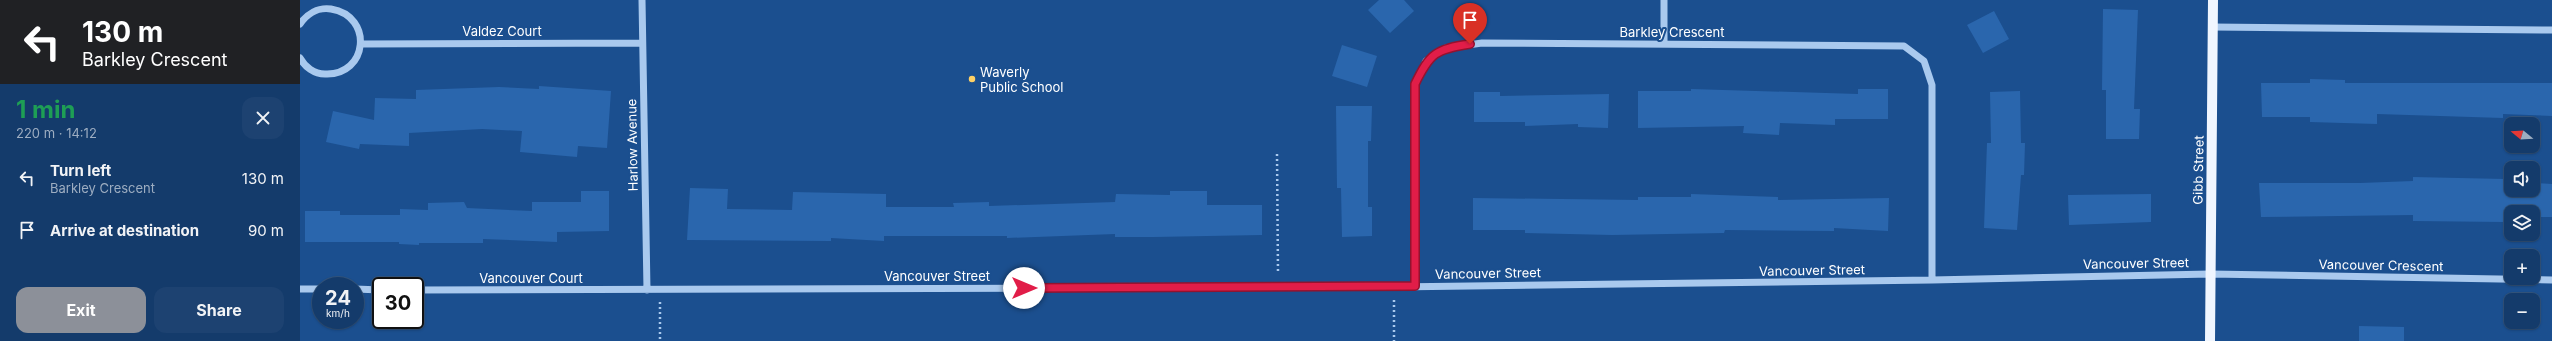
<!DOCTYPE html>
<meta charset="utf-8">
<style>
:root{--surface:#143b6b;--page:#1d4271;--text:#f1f3f6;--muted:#9dadc1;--line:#33557e;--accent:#8c9099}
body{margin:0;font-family:Inter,sans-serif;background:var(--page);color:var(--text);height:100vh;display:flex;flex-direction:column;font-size:15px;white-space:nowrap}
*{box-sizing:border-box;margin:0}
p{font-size:13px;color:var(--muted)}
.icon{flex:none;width:22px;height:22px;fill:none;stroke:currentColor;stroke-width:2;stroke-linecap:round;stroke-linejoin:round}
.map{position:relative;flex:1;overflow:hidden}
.side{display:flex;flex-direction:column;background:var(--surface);width:300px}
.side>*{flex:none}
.hud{background:#202124;color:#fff;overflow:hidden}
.needle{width:26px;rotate:288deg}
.controls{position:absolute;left:2204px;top:117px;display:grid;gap:8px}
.controls a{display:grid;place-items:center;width:36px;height:36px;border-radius:8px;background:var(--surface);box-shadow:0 1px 3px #0004,0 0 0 1px var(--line);font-size:20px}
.speed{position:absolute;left:12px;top:277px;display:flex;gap:8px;font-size:20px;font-weight:700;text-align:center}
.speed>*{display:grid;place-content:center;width:52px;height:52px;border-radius:50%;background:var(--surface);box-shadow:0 1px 3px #0004,0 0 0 1px var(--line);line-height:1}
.speed small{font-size:10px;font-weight:400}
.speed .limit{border:2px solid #111;border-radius:6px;background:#fff;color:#111}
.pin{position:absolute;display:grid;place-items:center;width:34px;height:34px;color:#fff;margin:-41px -17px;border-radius:50% 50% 50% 0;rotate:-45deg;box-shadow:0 0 4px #0007}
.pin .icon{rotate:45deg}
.me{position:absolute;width:44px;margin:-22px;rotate:90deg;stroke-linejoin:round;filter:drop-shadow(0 0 3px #0008)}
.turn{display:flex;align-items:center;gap:14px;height:84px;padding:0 16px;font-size:18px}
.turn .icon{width:52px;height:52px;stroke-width:2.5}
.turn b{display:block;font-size:28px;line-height:34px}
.round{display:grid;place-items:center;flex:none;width:42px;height:42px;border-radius:12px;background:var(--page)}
.head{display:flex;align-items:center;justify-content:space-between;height:68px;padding:0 16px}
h1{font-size:24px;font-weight:700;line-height:30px;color:#1e9e55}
.cta{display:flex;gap:8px;margin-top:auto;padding:8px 16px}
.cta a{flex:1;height:46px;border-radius:12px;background:var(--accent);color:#fff;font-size:16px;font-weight:700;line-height:46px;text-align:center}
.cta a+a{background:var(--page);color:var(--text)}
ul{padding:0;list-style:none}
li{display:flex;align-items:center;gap:12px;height:52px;padding:0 16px}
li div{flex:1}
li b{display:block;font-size:15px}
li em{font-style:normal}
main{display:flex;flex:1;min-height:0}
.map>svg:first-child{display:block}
.building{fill:#2a66ad}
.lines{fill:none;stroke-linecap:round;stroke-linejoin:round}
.path{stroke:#a9c9ee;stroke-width:2.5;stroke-dasharray:2 3;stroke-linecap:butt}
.minor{stroke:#a9c9ee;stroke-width:7}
.major{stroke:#f0f6ff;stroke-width:10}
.route-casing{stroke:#92132f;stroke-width:10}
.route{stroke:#e11d48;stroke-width:7}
.poi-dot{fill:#ffd166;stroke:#1b4f8f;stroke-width:1.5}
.labels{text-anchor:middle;stroke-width:4;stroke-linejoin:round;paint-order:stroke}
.street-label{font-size:13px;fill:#fff;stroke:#1b4f8f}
.poi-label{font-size:13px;fill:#fff;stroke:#1b4f8f;text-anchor:start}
</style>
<main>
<section class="side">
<div class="hud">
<div class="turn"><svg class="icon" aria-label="left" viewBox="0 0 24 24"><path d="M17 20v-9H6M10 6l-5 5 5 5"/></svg><div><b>130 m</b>Barkley Crescent</div></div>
</div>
<div class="head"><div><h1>1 min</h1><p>220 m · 14:12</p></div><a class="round"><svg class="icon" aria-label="close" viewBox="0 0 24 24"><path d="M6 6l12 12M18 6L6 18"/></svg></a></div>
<ul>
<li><svg class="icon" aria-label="left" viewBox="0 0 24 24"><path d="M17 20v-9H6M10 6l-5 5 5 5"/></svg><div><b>Turn left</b><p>Barkley Crescent</p></div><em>130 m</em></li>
<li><svg class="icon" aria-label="arrive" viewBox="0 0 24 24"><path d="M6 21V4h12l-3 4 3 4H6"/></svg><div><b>Arrive at destination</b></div><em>90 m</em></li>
</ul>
<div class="cta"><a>Exit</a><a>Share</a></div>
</section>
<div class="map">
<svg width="2252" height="341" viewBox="0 0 2252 341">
<rect width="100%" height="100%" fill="#1b4f8f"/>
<path class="building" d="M 1079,0 L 1104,0 L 1114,11 L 1090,33 L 1068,10 Z
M 1803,9 L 1838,10 L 1834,109 L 1840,109 L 1839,139 L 1806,139 L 1806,90 L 1802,90 Z
M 1694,11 L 1709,39 L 1683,53 L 1667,25 Z
M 1042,45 L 1077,56 L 1067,87 L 1032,76 Z
M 2010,79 L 2045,80 L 2045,83 L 2252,83 L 2252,116 L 2203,114 L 2203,118 L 2077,114 L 2077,124 L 2010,122 L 2010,117 L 1962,117 L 1961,83 L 2010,83 Z
M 239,86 L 311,91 L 307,148 L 278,146 L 277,157 L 220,152 L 222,131 L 182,129 L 109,133 L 109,146 L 60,144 L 59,149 L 26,142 L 33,111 L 74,120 L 75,98 L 116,99 L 116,90 L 199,87 L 239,89 Z
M 1391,89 L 1558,94 L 1558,89 L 1588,89 L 1588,119 L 1535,119 L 1535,125 L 1480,123 L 1479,135 L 1443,133 L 1444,126 L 1338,128 L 1338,91 L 1391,91 Z
M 1720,91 L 1721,143 L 1725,143 L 1724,175 L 1721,175 L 1717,230 L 1684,228 L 1687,143 L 1691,143 L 1690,92 Z
M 1174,92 L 1200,92 L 1200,96 L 1309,94 L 1308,128 L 1278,127 L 1278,124 L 1225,126 L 1225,122 L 1174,122 Z
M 1036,106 L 1072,106 L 1071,141 L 1068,141 L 1068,207 L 1072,207 L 1072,236 L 1042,237 L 1041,188 L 1037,188 Z
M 2113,177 L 2205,179 L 2205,183 L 2211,183 L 2211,190 L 2233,190 L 2233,183 L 2252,184 L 2252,217 L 2233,217 L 2233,212 L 2211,212 L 2211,216 L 2205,216 L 2204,222 L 2113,221 L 2113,215 L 1961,217 L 1959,183 L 2060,183 L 2113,181 Z
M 390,188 L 428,189 L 427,209 L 492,210 L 493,192 L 586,194 L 586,207 L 654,207 L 653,203 L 689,202 L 689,206 L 815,202 L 816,194 L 870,195 L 870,191 L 907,191 L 907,205 L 962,205 L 962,235 L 854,237 L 815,237 L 815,234 L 707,238 L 707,236 L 584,236 L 584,241 L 531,238 L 531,241 L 387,240 Z
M 281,191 L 309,191 L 309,231 L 257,232 L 257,242 L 183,239 L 183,243 L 119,243 L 119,245 L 99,244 L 99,242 L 5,242 L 5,211 L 40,211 L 40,215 L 100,215 L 100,209 L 128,210 L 128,203 L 164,202 L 167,208 L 232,211 L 232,202 L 281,202 Z
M 1391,194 L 1478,197 L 1478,200 L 1589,198 L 1588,231 L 1534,228 L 1534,231 L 1425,230 L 1424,233 L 1312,235 L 1225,233 L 1225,230 L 1173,230 L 1173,198 L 1338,200 L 1338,197 L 1391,197 Z
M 1851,194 L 1851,222 L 1769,225 L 1768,195 Z
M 2059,326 L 2104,327 L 2104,341 L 2059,341 Z"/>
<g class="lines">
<path class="path" d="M 977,154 L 978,274
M 1094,300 L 1094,341
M 360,302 L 360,341"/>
<path class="minor" d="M 342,0 L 347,290
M 0,24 C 7,14 18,7 31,9 C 74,16 68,76 25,74 C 14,74 5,67 0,58
M 1912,27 L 2252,30
M 61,44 L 342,43
M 1364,44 L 1364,0
M 1115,286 L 1115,84 L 1126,61 L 1146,48 L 1182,43 L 1604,46 L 1624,61 L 1632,85 L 1632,280
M 0,289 L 21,289
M 55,289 L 81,290
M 115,290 L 1094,287 L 1632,280 L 1910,274 L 2252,280"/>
<path class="major" d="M 1910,341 L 1913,0"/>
</g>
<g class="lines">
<defs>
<path id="route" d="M 724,288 L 1115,286 L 1115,84 C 1130,53 1136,49 1170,44"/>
</defs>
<use href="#route" class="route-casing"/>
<use href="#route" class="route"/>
</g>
<circle class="poi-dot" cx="672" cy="79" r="4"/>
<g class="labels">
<g class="street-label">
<text x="202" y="36">Valdez Court</text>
<text x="1372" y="37">Barkley Crescent</text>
<text transform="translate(332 145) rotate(-91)" y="5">Harlow Avenue</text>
<text transform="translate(1898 170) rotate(-89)" y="5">Gibb Street</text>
<text transform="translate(1836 263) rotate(-1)" y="5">Vancouver Street</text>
<text transform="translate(2081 265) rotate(1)" y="5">Vancouver Crescent</text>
<text transform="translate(1512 270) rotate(-1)" y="5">Vancouver Street</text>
<text transform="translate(1188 273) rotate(-1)" y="5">Vancouver Street</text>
<text x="637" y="281">Vancouver Street</text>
<text x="231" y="283">Vancouver Court</text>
</g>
<g class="poi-label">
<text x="680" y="77">Waverly<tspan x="680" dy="15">Public School</tspan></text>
</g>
</g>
</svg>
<div class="controls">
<a><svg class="needle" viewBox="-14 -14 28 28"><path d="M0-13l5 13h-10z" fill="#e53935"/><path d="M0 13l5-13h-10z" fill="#9dadc1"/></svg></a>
<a><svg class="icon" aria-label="sound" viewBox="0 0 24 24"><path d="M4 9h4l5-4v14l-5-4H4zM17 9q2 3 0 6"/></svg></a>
<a><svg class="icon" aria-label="layers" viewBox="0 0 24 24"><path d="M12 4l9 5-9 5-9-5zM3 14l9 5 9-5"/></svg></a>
<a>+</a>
<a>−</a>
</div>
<div class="speed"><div>24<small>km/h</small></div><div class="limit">30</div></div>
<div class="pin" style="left:1170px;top:44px;background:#d93025"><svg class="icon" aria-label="arrive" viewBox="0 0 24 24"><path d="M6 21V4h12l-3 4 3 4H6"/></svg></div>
<svg class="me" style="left:724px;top:288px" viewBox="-20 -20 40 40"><circle r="19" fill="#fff"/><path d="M0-13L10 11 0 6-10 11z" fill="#e11d48"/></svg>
</div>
</main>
